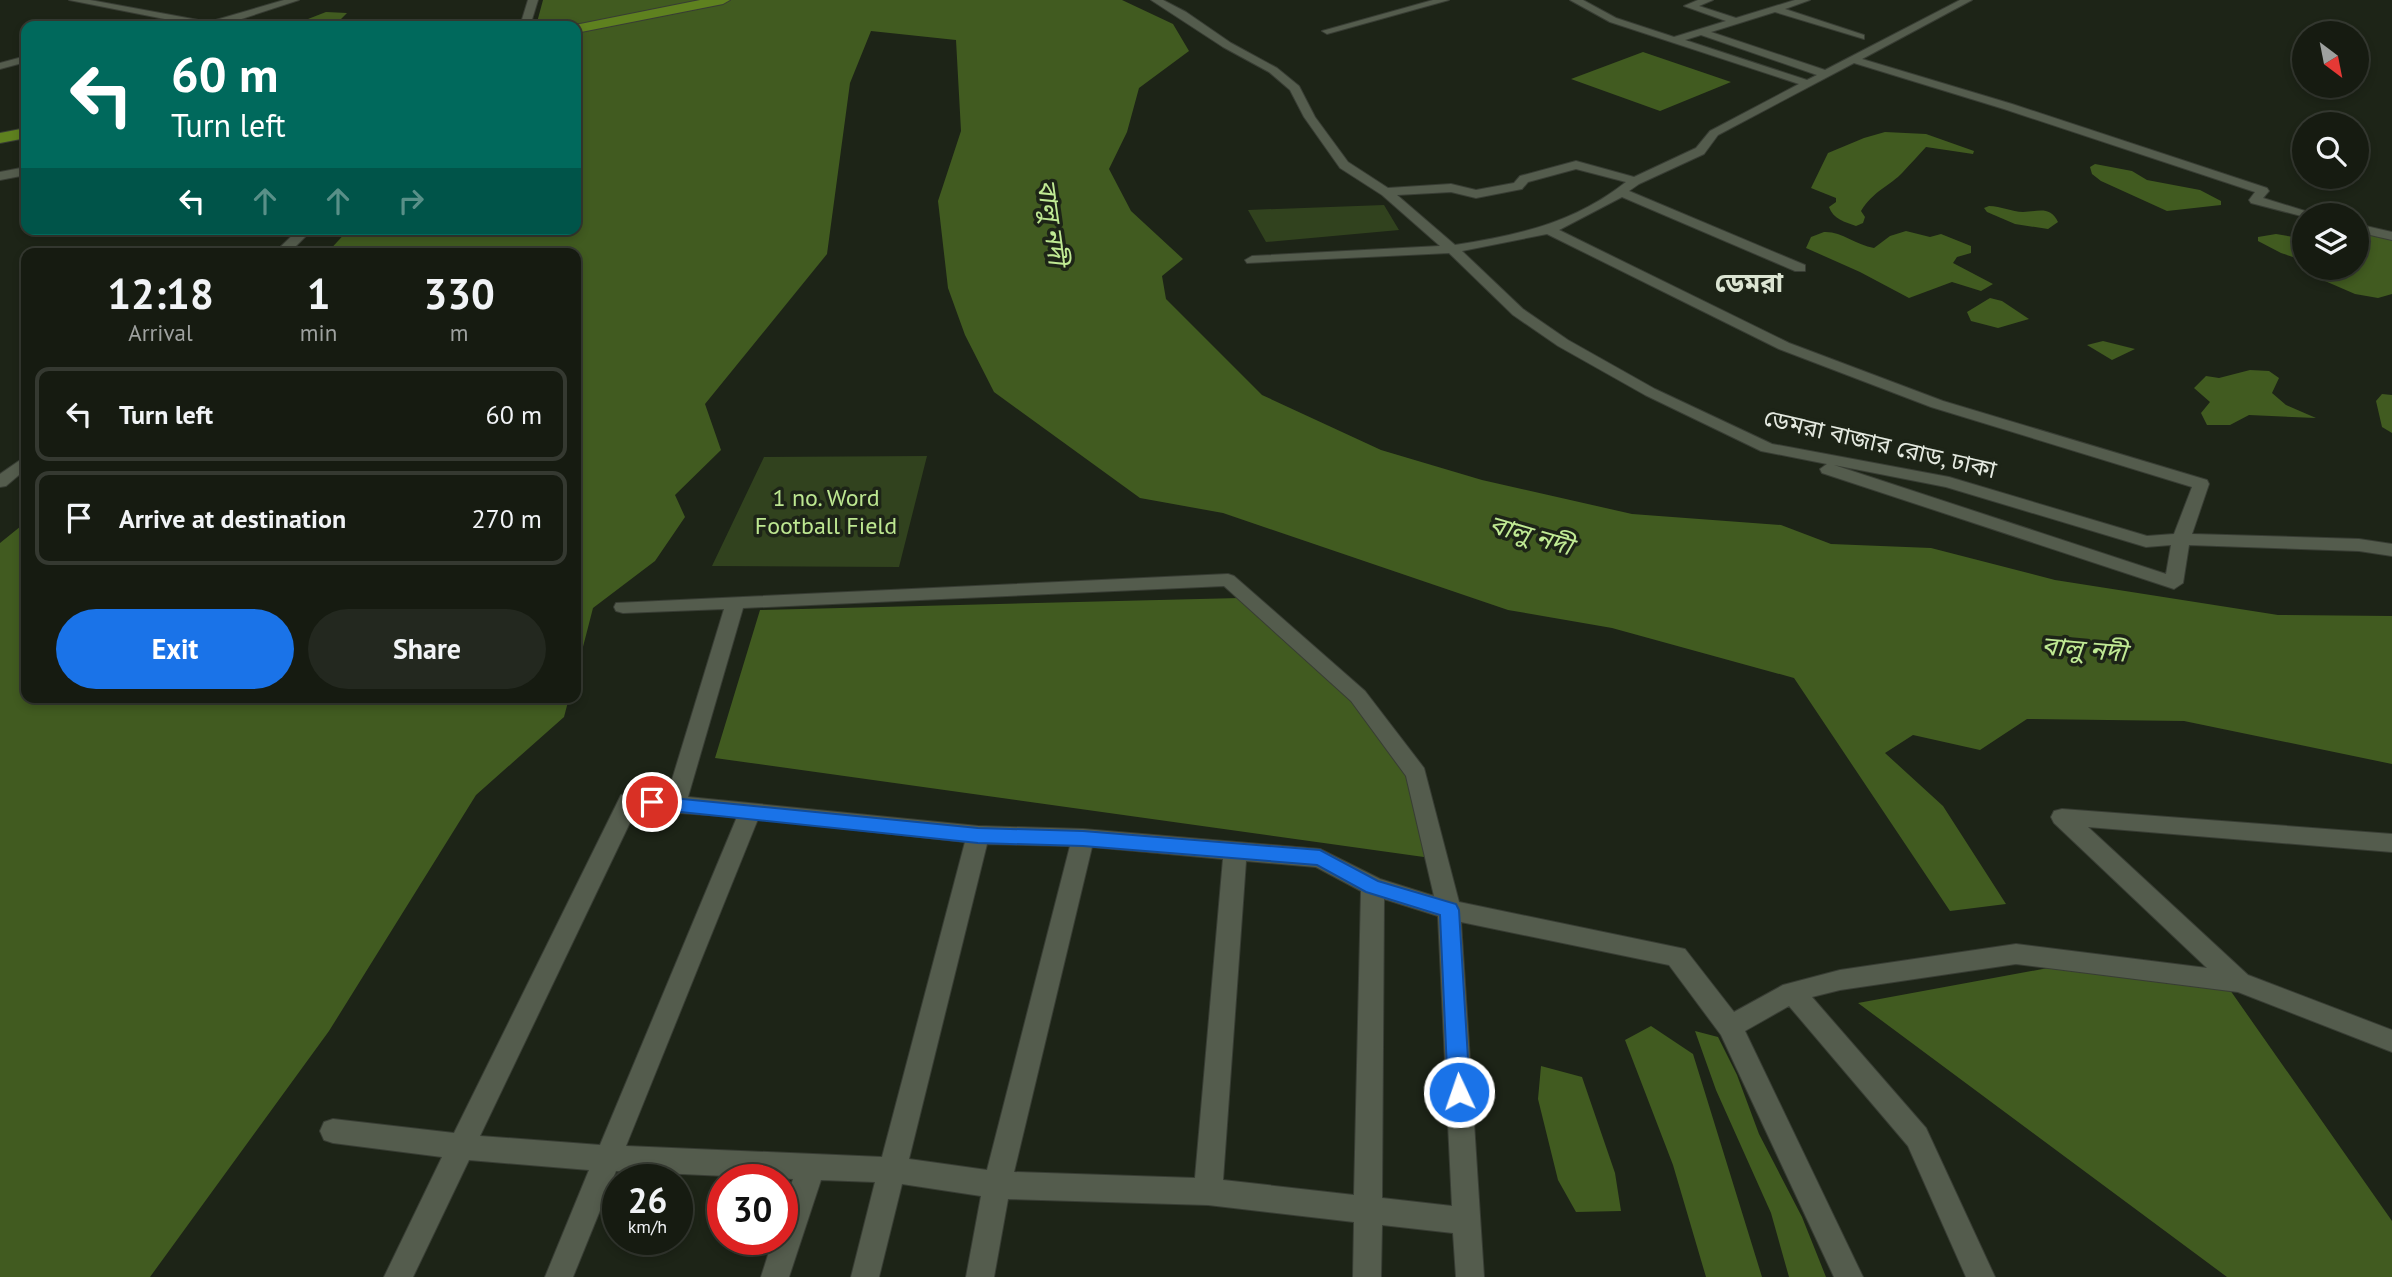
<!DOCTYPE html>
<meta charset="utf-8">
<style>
:root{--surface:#161b11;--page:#23281f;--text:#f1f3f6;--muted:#9ea19f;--line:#353931;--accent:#1a73e8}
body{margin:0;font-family:"PT Sans","Noto Sans Bengali",sans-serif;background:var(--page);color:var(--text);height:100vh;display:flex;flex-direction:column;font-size:26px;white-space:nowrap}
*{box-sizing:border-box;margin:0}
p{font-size:23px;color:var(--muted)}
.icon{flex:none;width:38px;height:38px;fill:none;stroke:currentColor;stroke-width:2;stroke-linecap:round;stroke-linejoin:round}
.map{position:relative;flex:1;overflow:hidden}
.sheet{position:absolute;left:21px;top:248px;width:560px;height:455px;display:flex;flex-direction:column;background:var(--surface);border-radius:14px;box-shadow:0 4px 10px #0003,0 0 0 2px var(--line)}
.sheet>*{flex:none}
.guide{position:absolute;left:21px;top:21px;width:560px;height:214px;border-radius:14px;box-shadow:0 4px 10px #0003,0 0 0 2px var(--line);background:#00695c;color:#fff;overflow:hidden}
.needle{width:46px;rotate:148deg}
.tools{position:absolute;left:2292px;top:21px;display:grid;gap:14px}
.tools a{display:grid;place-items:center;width:77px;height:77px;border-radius:50%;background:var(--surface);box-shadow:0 4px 10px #0003,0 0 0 2px var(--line);font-size:35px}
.speed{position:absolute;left:602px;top:1164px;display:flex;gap:14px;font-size:35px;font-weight:700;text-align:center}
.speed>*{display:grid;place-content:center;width:91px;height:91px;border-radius:50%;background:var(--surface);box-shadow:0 4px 10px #0003,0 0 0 2px var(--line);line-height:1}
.speed small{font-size:18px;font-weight:400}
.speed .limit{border:10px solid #d22;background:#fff;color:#111}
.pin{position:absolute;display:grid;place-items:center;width:60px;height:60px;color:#fff;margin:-30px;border:4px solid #fff;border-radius:50%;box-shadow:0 2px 7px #0007}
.me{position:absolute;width:77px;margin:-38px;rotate:357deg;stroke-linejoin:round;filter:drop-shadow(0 0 5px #0008)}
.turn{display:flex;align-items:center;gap:24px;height:147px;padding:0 35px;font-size:32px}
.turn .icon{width:91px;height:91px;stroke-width:2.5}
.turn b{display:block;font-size:49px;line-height:60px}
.lanes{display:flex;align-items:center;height:66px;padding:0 35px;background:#0003;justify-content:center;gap:35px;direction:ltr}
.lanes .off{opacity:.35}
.eta{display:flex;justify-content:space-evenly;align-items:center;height:119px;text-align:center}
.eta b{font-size:42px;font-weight:700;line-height:49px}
.action{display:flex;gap:14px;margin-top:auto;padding:14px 35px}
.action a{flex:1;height:80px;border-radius:42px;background:var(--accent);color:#fff;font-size:28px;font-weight:700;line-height:80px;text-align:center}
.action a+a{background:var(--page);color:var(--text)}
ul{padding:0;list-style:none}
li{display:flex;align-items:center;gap:21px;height:94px;margin:0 14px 10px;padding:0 21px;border:4px solid var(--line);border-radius:14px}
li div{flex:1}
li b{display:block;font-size:26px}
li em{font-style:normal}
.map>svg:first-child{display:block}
.green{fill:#31421e}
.water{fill:#415b20}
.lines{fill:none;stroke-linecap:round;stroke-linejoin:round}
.minor-casing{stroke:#383d34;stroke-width:2}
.primary-casing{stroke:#383d34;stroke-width:2}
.minor{fill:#545c4d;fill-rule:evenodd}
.primary{fill:#5e811f;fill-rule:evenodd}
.route{fill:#1a73e8;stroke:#114b97;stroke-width:2}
.labels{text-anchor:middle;stroke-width:7;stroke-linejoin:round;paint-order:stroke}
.street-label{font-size:24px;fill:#e4e9e0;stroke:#1d2417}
.park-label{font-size:24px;fill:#bde791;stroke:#1d2417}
.water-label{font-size:26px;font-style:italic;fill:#c0ea94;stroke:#1d2417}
.far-district-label{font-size:26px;font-weight:bold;fill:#dbe4d2;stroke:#1d2417}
</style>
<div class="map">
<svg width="2392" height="1277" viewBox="0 0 2392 1277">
<rect width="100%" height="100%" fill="#1d2417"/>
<path class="green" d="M 1384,205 L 1399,230 L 1266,242 L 1248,210 Z
M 927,456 L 899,567 L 712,566 L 764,457 Z"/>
<path class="water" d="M 543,0 L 1122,0 L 1173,24 L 1189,51 L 1139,88 L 1127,132 L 1109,169 L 1131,211 L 1183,259 L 1162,276 L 1166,299 L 1262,395 L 1381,450 L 1482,480 L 1632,514 L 1781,525 L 1831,544 L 1931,548 L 2055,580 L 2278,615 L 2392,616 L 2392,764 L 2184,721 L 2027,719 L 1980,750 L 1913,735 L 1885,753 L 1943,806 L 2006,904 L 1950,911 L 1794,678 L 1612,628 L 1508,610 L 1223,513 L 1140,498 L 994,392 L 965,335 L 948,288 L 938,201 L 961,131 L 956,40 L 871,31 L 850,83 L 827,254 L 705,404 L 721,450 L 675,495 L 685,517 L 655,561 L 593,608 L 576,674 L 576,254 L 326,254 L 349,229 L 576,229 L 576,26 L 536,26 Z
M 326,12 L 347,13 L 340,20 L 345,26 L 260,26 L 283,20 L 308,19 Z
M 1643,52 L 1731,82 L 1660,111 L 1571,79 Z
M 1885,132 L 1926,134 L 1974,151 L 1973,154 L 1926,147 C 1918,156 1910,164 1903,172 C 1890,186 1873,191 1861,211 L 1865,217 L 1863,223 L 1856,226 C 1845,222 1833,219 1829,207 L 1836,202 L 1836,198 L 1811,188 L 1828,153 L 1864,138 Z
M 2095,164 L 2132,171 L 2147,180 L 2200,190 L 2221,201 L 2221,205 L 2167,211 L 2101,181 L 2092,174 L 2090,167 Z
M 1989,206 C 2001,206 2012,212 2023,212 C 2037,212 2050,205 2058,222 L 2048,229 L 2015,224 L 1987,212 L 1984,208 Z
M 1824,232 C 1841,231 1856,245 1874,248 L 1890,236 L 1906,231 L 1930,237 L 1941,234 L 1971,246 L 1971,253 L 1957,257 L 1953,263 L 1993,284 L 1981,291 L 1952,282 L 1909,298 L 1860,272 L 1806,248 L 1811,237 Z
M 2357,232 L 2392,240 L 2392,294 L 2378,298 L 2355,294 L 2318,278 L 2312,268 L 2357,268 Z
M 2276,234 L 2305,239 L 2305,261 L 2281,253 L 2258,241 L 2258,237 Z
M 1990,298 L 2002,301 L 2029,319 L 1998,328 L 1971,321 L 1967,312 Z
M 2103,341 L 2135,349 L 2112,360 L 2087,345 Z
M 2250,370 L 2269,371 L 2279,378 L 2272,393 L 2286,405 L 2316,418 L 2249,415 L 2230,425 L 2207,425 L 2201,413 L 2210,402 L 2194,388 L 2206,376 L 2219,378 Z
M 2382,394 L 2392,395 L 2392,433 L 2382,427 L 2376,401 Z
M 26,522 L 26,698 L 569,698 L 564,717 L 476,795 L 329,1031 L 150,1277 L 0,1277 L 0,543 Z
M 1240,598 L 1347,689 L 1385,735 L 1422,804 L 1431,858 L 715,758 L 760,610 Z
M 2048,968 L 2230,990 L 2392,1221 L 2392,1277 L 2227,1277 L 1858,1003 Z
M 1651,1026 L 1693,1054 L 1762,1277 L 1706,1277 L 1673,1165 L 1625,1040 Z
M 1695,1031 L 1718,1037 L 1737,1075 L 1759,1134 L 1802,1217 L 1826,1277 L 1789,1277 L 1771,1213 L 1716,1090 Z
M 1541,1066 L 1582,1077 L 1615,1173 L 1621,1211 L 1576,1212 L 1558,1180 L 1538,1099 Z"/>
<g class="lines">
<defs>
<path id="minor" d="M 69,0 L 90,0 L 209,22 L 284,0 L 299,0 L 220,26 L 200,26 Z
M 528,0 L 538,0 L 530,26 L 520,26 Z
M 1151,0 L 1163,0 L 1186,12 L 1231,43 L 1277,68 L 1299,86 L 1315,117 L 1348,162 L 1388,188 L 1451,184 L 1476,190 L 1514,183 L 1520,176 L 1576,161 L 1634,177 L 1696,148 L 1710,131 L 1799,84 L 1610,22 L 1570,0 L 1583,0 L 1616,18 L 1674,37 L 1726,21 L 1684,6 L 1698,0 L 1713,0 L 1699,6 L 1736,18 L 1795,0 L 1810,0 L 1785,9 L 1864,35 L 1864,39 L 1775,12 L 1711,32 L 1825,70 L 1960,0 L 1972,0 L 1862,59 L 2012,104 L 2267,188 L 2269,191 L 2263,198 L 2318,215 L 2305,217 L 2251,203 L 2249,200 L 2255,192 L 2004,109 L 1854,63 L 1718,135 L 1704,154 L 1639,184 L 1629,191 L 1805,265 L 1805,271 L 1795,271 L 1622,197 L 1559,230 L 1789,343 L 1943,401 L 2207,480 L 2209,484 L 2192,534 L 2359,539 L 2392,544 L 2392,556 L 2359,551 L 2189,545 L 2183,583 L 2174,589 L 1822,473 L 1820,469 L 1827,464 L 1761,451 L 1645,395 L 1558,346 L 1513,315 L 1449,253 L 1247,263 L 1245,260 L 1252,256 L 1440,246 L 1382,195 L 1340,168 L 1304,117 L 1290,90 L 1269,72 L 1223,47 ZM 1701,35 L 1817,75 L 1807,80 L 1685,40 ZM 1576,169 L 1626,182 C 1574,223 1519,235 1455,245 L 1397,195 L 1451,192 L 1476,198 L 1522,189 L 1528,182 ZM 1547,234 L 1779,349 L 1931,407 L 2192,487 L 2174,534 L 2147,536 L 1949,477 L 1772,444 L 1655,389 L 1568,340 L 1523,309 L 1462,251 ZM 1834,465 L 1946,487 L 2146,547 L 2171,545 L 2166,574 Z
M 1433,0 L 1449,0 L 1327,34 L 1322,31 Z
M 26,56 L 26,62 L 0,69 L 0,63 Z
M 26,167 L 26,175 L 0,180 L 0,172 Z
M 2357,224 L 2392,232 L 2392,240 L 2357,232 Z
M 299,229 L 313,229 L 288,254 L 273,254 Z
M 26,456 L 26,469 L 6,486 L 0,487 L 0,474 Z
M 1228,574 L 1234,576 L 1365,691 L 1424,768 L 1459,902 L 1685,949 L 1734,1012 L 1783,985 L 1840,970 L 2016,944 L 2207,968 L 2054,823 L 2051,817 L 2054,811 L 2062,809 L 2392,834 L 2392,852 L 2088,827 L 2248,975 L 2392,1030 L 2392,1052 L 2238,992 L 2016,964 L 1840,990 L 1812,997 L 1926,1128 L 1995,1277 L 1966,1277 L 1908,1146 L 1789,1006 L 1745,1031 L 1863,1277 L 1834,1277 L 1721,1035 L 1669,965 L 1461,922 L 1484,1277 L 1456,1277 L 1453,1233 L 1382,1225 L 1381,1277 L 1353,1277 L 1354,1222 L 1208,1205 L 1008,1199 L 994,1277 L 966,1277 L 981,1196 L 902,1184 L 879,1277 L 851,1277 L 875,1182 L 821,1180 L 789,1277 L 761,1277 L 773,1239 L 782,1239 L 782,1212 L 793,1179 L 616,1171 L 573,1277 L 545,1277 L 589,1170 L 469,1160 L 413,1277 L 384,1277 L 442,1157 L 333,1143 L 324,1140 L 320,1131 L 324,1122 L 333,1119 L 454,1133 L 621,795 L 629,793 L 667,796 L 724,609 L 623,613 L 616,611 L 614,607 L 616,603 ZM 1224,586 L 1351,701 L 1406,776 L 1434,896 L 1380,879 L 1320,849 L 1083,829 L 978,826 L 688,797 L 743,608 ZM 636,810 L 737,817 L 600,1145 L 480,1136 ZM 758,819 L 965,842 L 882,1157 L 626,1146 ZM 987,844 L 1070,846 L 987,1170 L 909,1159 ZM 1092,847 L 1223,859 L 1195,1178 L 1014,1172 ZM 1246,861 L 1316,867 L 1361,891 L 1354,1195 L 1223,1180 ZM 1384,899 L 1438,916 L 1452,1206 L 1382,1198 Z"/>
<path id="primary" d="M 700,0 L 730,0 L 723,4 L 576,33 L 576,26 L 570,26 Z
M 26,128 L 26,138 L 0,143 L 0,133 Z"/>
</defs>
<use href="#minor" class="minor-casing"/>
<use href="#primary" class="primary-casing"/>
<use href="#minor" class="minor"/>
<use href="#primary" class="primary"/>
</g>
<path class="route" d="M 652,796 L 978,828 L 1083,831 L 1320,850 L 1378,881 L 1456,904 L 1459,910 L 1470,1092 L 1466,1099 L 1459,1101 L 1451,1099 L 1448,1092 L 1440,915 L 1366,892 L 1317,865 L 1083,846 L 978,843 L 652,809 L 646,807 L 643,802 L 646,798 Z"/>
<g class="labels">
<g class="street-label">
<text transform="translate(1880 444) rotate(13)" y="8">ডেমরা বাজার রোড, ঢাকা</text>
</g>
<g class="park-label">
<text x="826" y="506">1 no. Word<tspan x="826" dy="28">Football Field</tspan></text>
</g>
<g class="water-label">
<text transform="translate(1052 222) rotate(82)" y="9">বালু নদী</text>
<text transform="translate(1531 535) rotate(16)" y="9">বালু নদী</text>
<text transform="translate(2084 649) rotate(5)" y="9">বালু নদী</text>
</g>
<g class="far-district-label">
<text x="1749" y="292">ডেমরা</text>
</g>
</g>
</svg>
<div class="tools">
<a><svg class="needle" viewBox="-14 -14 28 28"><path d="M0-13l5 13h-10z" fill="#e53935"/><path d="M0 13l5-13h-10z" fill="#9ea19f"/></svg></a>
<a><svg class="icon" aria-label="search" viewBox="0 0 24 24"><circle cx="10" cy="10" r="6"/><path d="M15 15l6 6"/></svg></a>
<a><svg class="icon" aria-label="layers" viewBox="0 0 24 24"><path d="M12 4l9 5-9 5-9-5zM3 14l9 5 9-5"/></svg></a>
</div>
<div class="speed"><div>26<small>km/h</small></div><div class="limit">30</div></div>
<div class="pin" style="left:652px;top:802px;background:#d93025"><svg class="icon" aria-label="arrive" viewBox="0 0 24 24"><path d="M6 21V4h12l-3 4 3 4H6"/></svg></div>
<svg class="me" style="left:1459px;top:1092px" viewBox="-20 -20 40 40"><circle r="17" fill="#1a73e8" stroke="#fff" stroke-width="3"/><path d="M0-11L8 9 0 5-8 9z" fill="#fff"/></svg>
<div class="guide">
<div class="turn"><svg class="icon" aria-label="left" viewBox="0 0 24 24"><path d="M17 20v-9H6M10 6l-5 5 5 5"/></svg><div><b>60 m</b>Turn left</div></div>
<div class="lanes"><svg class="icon" aria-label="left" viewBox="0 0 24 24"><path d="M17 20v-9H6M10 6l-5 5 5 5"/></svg><svg class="icon off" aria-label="ahead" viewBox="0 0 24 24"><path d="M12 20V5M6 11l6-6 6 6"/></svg><svg class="icon off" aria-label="ahead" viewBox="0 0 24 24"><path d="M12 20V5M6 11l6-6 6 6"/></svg><svg class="icon off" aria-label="right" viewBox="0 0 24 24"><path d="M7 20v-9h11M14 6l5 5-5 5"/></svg></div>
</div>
<section class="sheet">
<div class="eta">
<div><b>12:18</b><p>Arrival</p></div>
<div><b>1</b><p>min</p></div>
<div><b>330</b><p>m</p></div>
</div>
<ul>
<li><svg class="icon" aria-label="left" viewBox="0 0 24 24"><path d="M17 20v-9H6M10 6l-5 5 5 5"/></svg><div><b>Turn left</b></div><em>60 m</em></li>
<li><svg class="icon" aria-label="arrive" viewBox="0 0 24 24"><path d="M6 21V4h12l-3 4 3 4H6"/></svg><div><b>Arrive at destination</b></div><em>270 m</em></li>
</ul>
<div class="action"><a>Exit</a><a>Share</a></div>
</section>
</div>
